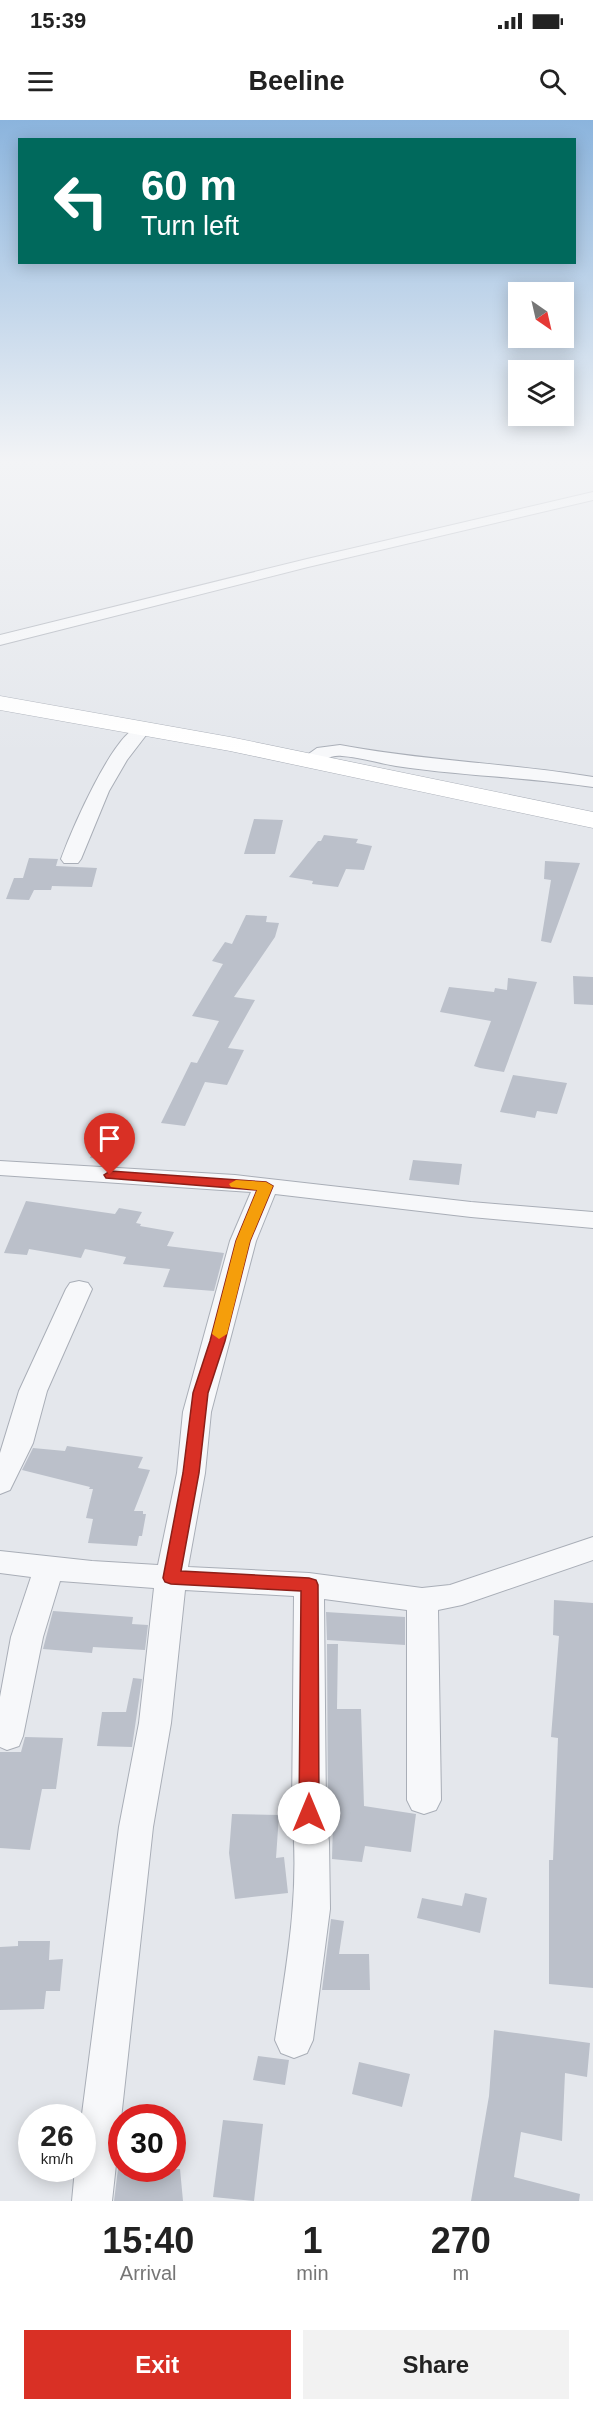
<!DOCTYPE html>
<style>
:root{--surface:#fff;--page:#f2f2f2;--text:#222;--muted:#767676;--accent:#d93025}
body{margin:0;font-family:Arial,sans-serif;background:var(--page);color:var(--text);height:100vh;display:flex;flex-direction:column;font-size:22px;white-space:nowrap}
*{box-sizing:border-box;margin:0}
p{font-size:20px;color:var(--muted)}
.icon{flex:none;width:33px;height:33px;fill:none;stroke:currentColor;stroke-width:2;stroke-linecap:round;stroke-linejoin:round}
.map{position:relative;height:2081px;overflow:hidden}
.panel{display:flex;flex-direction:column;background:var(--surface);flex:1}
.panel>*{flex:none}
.banner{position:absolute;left:18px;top:18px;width:558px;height:126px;border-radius:0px;box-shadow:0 3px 15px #0003;background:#00695c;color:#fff;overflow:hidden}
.needle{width:39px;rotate:146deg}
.tools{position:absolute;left:508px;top:162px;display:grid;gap:12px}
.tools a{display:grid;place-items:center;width:66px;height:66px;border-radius:0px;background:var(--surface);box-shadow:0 3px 15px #0003;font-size:30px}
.speed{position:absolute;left:18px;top:1984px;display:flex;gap:12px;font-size:30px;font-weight:700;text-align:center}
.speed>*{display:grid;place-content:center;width:78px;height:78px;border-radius:50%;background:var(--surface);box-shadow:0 3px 15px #0003;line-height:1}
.speed small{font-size:15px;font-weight:400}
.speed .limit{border:9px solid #d22;background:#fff;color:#111}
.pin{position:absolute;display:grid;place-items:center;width:51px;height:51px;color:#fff;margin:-62px -26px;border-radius:50% 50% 50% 0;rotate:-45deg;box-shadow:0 0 6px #0007}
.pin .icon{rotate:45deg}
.me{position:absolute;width:66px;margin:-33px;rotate:0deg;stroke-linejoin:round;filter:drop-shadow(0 0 4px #0008)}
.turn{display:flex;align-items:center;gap:21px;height:126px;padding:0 24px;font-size:27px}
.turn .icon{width:78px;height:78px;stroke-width:2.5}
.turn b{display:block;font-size:42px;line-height:51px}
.eta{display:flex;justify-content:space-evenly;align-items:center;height:102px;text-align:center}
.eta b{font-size:36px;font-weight:800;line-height:42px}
.button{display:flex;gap:12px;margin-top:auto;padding:12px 24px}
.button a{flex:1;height:69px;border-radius:0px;background:var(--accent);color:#fff;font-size:24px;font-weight:800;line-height:69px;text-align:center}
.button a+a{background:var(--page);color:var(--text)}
.status{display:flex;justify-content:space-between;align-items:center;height:42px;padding:0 30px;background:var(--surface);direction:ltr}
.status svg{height:16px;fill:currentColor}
header{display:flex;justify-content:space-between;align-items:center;height:78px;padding:0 24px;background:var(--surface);font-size:27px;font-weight:800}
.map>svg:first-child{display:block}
.building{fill:#bbc0ca}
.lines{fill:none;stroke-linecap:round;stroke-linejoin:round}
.minor-casing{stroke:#a9aeb7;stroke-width:2}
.secondary-casing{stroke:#a9aeb7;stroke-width:1}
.minor{fill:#f7f8fa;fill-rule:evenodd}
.secondary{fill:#fff;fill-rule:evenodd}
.route{fill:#d93025;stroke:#8d1f18;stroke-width:1.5}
.slow{fill:#f59e0b}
</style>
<div class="status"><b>15:39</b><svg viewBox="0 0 49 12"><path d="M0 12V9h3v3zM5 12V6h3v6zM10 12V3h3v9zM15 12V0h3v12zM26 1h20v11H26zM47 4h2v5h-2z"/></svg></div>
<header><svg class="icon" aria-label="menu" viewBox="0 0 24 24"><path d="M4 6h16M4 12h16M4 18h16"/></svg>Beeline<svg class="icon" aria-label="search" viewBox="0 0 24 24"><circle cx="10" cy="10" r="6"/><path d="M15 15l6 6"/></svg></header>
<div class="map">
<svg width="593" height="2081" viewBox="0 0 593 2081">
<rect width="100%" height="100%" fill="#e4e7ec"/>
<path class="building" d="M 254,699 L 283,700 L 275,734 L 244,734 Z
M 324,715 L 358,719 L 356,723 L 372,726 L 364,750 L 346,749 L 338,767 L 312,764 L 313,761 L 289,757 L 318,721 L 321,721 Z
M 29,738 L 58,739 L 56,746 L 97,748 L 92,767 L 52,766 L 51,770 L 34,770 L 29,780 L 6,779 L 14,758 L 23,758 Z
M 545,741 L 580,743 L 551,823 L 541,821 L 551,760 L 544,759 Z
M 246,795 L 267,796 L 266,802 L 279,803 L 275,817 L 234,877 L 255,880 L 228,928 L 244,930 L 227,965 L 205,962 L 185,1006 L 161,1003 L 191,942 L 197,943 L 219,901 L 192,896 L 223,844 L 212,841 L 225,822 L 232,824 Z
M 573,856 L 593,857 L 593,885 L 574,884 Z
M 508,858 L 537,862 L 504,952 L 480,948 L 474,946 L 491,901 L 440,892 L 449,867 L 494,872 L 495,868 L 507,870 Z
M 513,955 L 567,963 L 557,994 L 537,991 L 535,998 L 500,992 Z
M 100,1011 L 134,1014 L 123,1041 L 90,1038 Z
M 413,1040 L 462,1044 L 459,1065 L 409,1060 Z
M 26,1081 L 115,1094 L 119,1088 L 142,1092 L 136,1103 L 141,1104 L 140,1106 L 174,1112 L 167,1126 L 224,1133 L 214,1171 L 163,1167 L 170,1149 L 123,1144 L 126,1137 L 85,1129 L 81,1138 L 29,1129 L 27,1135 L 4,1133 Z
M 67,1326 L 143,1337 L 138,1348 L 150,1350 L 134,1391 L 143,1391 L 143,1394 L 146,1394 L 142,1416 L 139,1416 L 137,1426 L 88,1423 L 93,1399 L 86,1398 L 93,1369 L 89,1369 L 90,1367 L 22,1350 L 33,1328 L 65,1331 Z
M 554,1480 L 593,1483 L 593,1868 L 549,1864 L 549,1740 L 553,1740 L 558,1618 L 551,1617 L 559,1516 L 553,1515 Z
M 53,1491 L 133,1497 L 132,1504 L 148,1505 L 145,1530 L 93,1527 L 92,1533 L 43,1529 Z
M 326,1492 L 405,1497 L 405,1525 L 327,1520 Z
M 327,1524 L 338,1524 L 337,1589 L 361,1589 L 364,1686 L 416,1694 L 411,1732 L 365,1726 L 362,1742 L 332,1739 L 333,1703 L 329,1703 L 328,1693 Z
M 133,1558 L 142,1559 L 132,1627 L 97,1626 L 102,1592 L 126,1592 Z
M 25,1617 L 63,1618 L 56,1669 L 42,1669 L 30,1730 L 0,1728 L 0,1632 L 21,1632 Z
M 232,1694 L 279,1695 L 276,1738 L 284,1737 L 288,1773 L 235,1779 L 229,1733 Z
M 465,1773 L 487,1778 L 480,1813 L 417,1798 L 422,1778 L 462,1786 Z
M 331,1799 L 344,1801 L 339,1834 L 369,1834 L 370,1870 L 322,1870 Z
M 18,1821 L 50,1821 L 49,1840 L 63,1839 L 60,1871 L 46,1871 L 44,1889 L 0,1890 L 0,1827 L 18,1826 Z
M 494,1910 L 590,1923 L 587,1957 L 565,1953 L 562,2021 L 521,2012 L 514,2057 L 580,2074 L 579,2081 L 471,2081 L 489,1976 Z
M 258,1936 L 289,1940 L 285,1965 L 253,1960 Z
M 359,1942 L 410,1954 L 402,1987 L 352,1974 Z
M 223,2000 L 263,2004 L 254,2081 L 213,2077 Z
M 118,2049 L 180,2049 L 183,2081 L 114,2081 Z"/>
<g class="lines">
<defs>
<path id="minor" d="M 593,372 L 593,380 L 308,447 L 0,525 L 0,515 L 307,439 Z
M 141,605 L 147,606 L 150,610 L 127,640 L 109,671 L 81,739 L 78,743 L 64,743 L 61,739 C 71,712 113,612 141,605 Z
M 340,625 C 424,641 509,643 593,657 L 593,667 C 528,657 461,656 396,646 C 378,643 360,637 342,636 C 327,634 317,647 303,644 L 300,640 L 317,628 Z
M 0,1041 L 235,1055 L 471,1082 L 593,1092 L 593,1108 L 471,1097 L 275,1074 L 256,1121 L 211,1292 L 205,1353 L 188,1447 L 309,1453 L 422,1468 L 450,1465 L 593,1417 L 593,1440 L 462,1485 L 438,1490 L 441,1680 L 436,1690 L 424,1694 L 412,1690 L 407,1680 L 407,1490 L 324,1479 L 326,1693 L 329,1722 L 330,1789 L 313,1920 L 307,1933 L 294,1938 L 281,1933 L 275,1920 C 287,1842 300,1773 292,1693 L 294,1476 L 185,1470 L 171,1603 L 153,1707 L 112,2081 L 72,2081 L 75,2049 L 82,2049 L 82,1994 L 119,1707 L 139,1603 L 154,1468 L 60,1461 L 43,1517 L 23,1616 L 19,1626 L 7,1630 L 0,1627 L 0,1577 L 11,1517 L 31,1457 L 0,1453 L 0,1431 L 92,1441 L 158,1445 L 177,1353 L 183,1292 L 230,1121 L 251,1072 L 0,1055 Z
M 79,1161 L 88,1163 L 92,1169 L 47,1271 L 33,1323 L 10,1370 L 0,1374 L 0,1333 L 19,1271 L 66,1169 L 70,1163 Z"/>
<path id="secondary" d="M 0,576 L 230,617 L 593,692 L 593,708 L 230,631 L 0,590 Z"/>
</defs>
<use href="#minor" class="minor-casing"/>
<use href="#secondary" class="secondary-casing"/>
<use href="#minor" class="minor"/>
<use href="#secondary" class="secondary"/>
</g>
<linearGradient id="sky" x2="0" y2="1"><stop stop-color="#8bb4dd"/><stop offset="0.54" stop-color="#f3f4f6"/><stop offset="1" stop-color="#f3f4f6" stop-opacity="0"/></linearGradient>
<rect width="593" height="633" fill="url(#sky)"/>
<path class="route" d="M 110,1051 L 266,1062 L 273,1066 L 250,1121 L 225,1221 L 208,1273 L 199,1353 L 181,1451 L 309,1458 L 316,1460 L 318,1465 L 319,1693 L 316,1699 L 309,1701 L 302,1699 L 299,1693 L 301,1471 L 171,1464 L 165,1462 L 163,1458 L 183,1353 L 193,1273 L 210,1221 L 236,1121 L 257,1070 L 106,1058 L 104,1055 Z"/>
<path class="slow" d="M 236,1060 L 266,1062 L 273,1066 L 250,1121 L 227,1214 L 219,1219 L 212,1214 L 236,1121 L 257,1070 L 231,1067 L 229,1064 Z"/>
</svg>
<div class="tools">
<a><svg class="needle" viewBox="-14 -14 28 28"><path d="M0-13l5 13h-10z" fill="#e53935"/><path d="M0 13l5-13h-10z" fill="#767676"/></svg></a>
<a><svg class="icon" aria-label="layers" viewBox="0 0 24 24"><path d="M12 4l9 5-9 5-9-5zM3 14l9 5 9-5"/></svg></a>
</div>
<div class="speed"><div>26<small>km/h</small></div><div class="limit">30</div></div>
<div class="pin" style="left:110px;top:1055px;background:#d93025"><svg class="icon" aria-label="arrive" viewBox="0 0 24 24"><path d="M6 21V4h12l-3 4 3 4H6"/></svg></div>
<svg class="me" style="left:309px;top:1693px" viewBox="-20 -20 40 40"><circle r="19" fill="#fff"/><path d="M0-13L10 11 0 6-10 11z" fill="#d93025"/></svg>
<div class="banner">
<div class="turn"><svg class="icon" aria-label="left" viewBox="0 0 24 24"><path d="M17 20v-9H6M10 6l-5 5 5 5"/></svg><div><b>60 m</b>Turn left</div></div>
</div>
</div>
<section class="panel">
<div class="eta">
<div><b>15:40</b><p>Arrival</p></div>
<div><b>1</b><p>min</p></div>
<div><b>270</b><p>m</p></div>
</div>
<div class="button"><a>Exit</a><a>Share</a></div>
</section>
